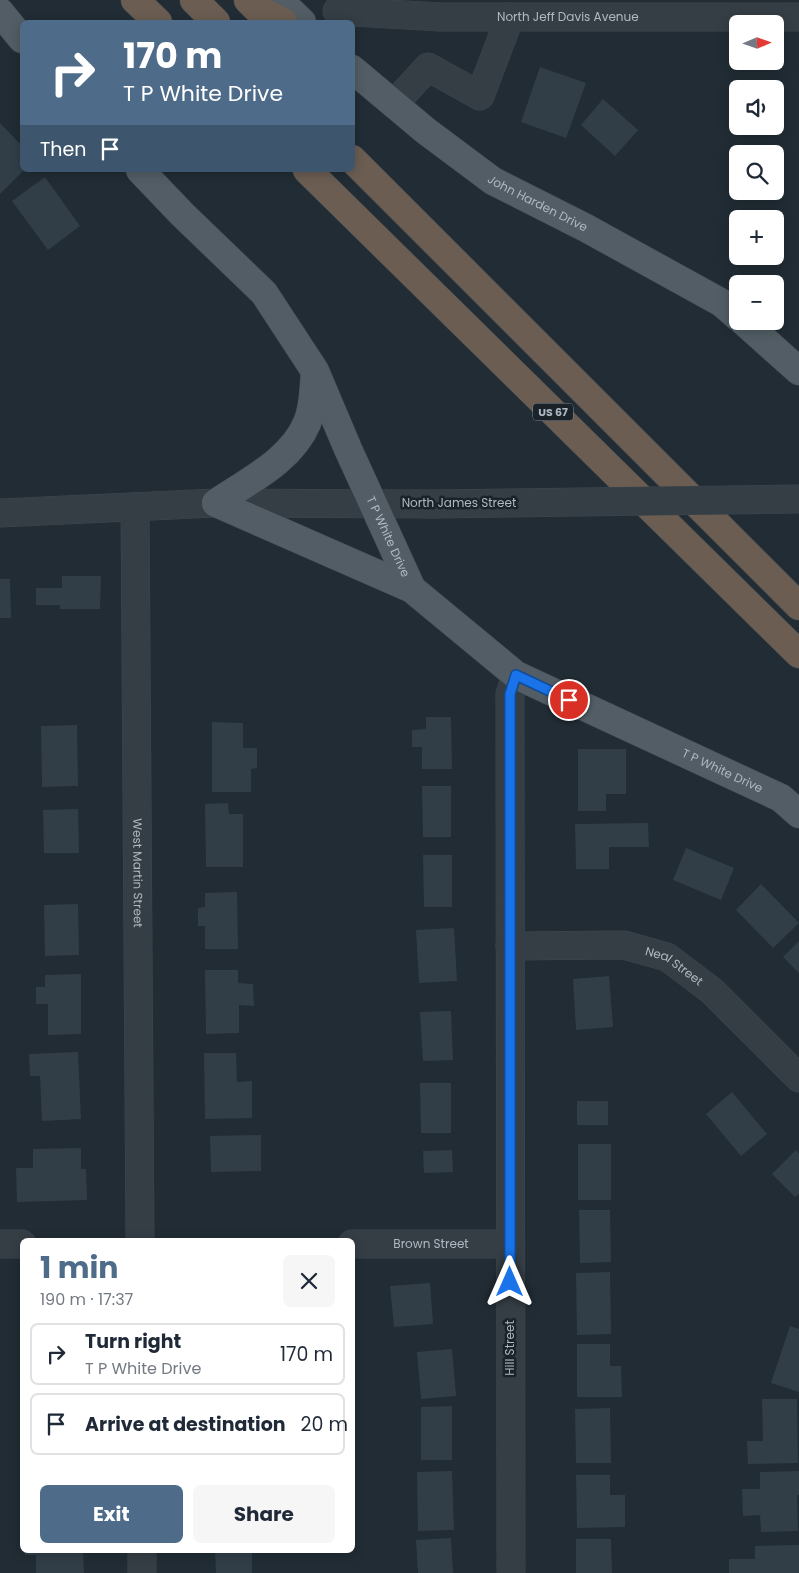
<!DOCTYPE html>
<meta charset="utf-8">
<style>
:root{--surface:#fff;--page:#f6f6f7;--text:#1f2937;--muted:#747a83;--line:#e0e1e3;--accent:#4e6c89}
body{margin:0;font-family:Poppins,sans-serif;background:var(--page);color:var(--text);height:100vh;display:flex;flex-direction:column;font-size:19px;white-space:nowrap}
*{box-sizing:border-box;margin:0}
p{font-size:16px;color:var(--muted)}
.icon{flex:none;width:28px;height:28px;fill:none;stroke:currentColor;stroke-width:2;stroke-linecap:round;stroke-linejoin:round}
.map{position:relative;flex:1;overflow:hidden}
.sheet{position:absolute;left:20px;top:1238px;width:335px;height:315px;display:flex;flex-direction:column;background:var(--surface);border-radius:8px;box-shadow:0 2px 12px #0003}
.sheet>*{flex:none}
.guide{position:absolute;left:20px;top:20px;width:335px;height:152px;border-radius:8px;box-shadow:0 2px 12px #0003;background:#4e6c89;color:#fff;overflow:hidden}
.needle{width:32px;rotate:88deg}
.controls{position:absolute;left:729px;top:15px;display:grid;gap:10px}
.controls a{display:grid;place-items:center;width:55px;height:55px;border-radius:8px;background:var(--surface);box-shadow:0 2px 12px #0003;font-size:25px}
.pin{position:absolute;display:grid;place-items:center;width:42px;height:42px;color:#fff;margin:-21px;border:2px solid #fff;border-radius:50%;box-shadow:0 1px 5px #0007}
.me{position:absolute;width:55px;margin:-28px;rotate:0deg;stroke-linejoin:round;filter:drop-shadow(0 0 4px #0008)}
.turn{display:flex;align-items:center;gap:18px;height:105px;padding:0 20px;font-size:22px}
.turn .icon{width:65px;height:65px;stroke-width:2.5}
.turn b{display:block;font-size:35px;line-height:42px}
.then{display:flex;align-items:center;height:48px;padding:0 20px;background:#0003;gap:10px;font-size:19px}
.round{display:grid;place-items:center;flex:none;width:52px;height:52px;border-radius:8px;background:var(--page)}
.summary{display:flex;align-items:center;justify-content:space-between;height:85px;padding:0 20px}
h1{font-size:30px;font-weight:700;line-height:38px;color:var(--accent)}
.button{display:flex;gap:10px;margin-top:auto;padding:10px 20px}
.button a{flex:1;height:58px;border-radius:8px;background:var(--accent);color:#fff;font-size:20px;font-weight:700;line-height:58px;text-align:center}
.button a+a{background:var(--page);color:var(--text)}
ul{padding:0;list-style:none}
li{display:flex;align-items:center;gap:15px;height:62px;margin:0 10px 8px;padding:0 10px;border:2px solid var(--line);border-radius:8px}
li div{flex:1}
li b{display:block;font-size:19px}
li em{font-style:normal}
.map>svg:first-child{display:block}
.building{fill:#313e48}
.lines{fill:none;stroke-linecap:round;stroke-linejoin:round}
.minor-casing{stroke:#3e474f;stroke-width:29}
.major-casing{stroke:#3e474f;stroke-width:29}
.highway-casing{stroke:#3f4950;stroke-width:29}
.minor{stroke:#353e45;stroke-width:28}
.major{stroke:#525d65;stroke-width:28}
.highway{stroke:#6b5d52;stroke-width:28}
.minor-bridge-casing{stroke:#3e474f;stroke-width:29;stroke-linecap:butt}
.minor-bridge{stroke:#353e45;stroke-width:28}
.route-casing{stroke:#114b97;stroke-width:12}
.route{stroke:#1a73e8;stroke-width:9}
.labels{text-anchor:middle;stroke-width:5;stroke-linejoin:round;paint-order:stroke}
.shield{fill:#1a232a;stroke:#828c94;stroke-width:1}
.shield-label{font-size:11px;font-weight:bold;fill:#afb9c2}
.street-label{font-size:12px;fill:#afb9c2;stroke:#1a232a}
</style>
<div class="map">
<svg width="799" height="1573" viewBox="0 0 799 1573">
<rect width="100%" height="100%" fill="#212c34"/>
<path class="building" d="M 540,67 L 586,83 L 566,138 L 521,122 Z
M 603,99 L 638,130 L 615,156 L 581,125 Z
M 0,123 L 22,146 L 22,170 L 24,170 L 0,194 Z
M 45,177 L 80,226 L 48,250 L 12,201 Z
M 62,576 L 101,576 L 100,609 L 60,609 L 60,605 L 36,605 L 36,588 L 62,588 Z
M 0,579 L 10,579 L 11,618 L 0,618 Z
M 426,717 L 451,717 L 452,769 L 422,769 L 422,747 L 412,747 L 412,730 L 426,729 Z
M 212,722 L 243,723 L 243,748 L 257,748 L 257,768 L 251,769 L 251,792 L 212,792 Z
M 77,725 L 78,786 L 42,787 L 41,726 Z
M 578,749 L 626,749 L 626,794 L 606,794 L 606,811 L 578,811 Z
M 422,786 L 451,786 L 451,837 L 423,837 Z
M 228,803 L 229,814 L 243,814 L 243,867 L 206,867 L 205,804 Z
M 78,809 L 79,853 L 44,853 L 43,810 Z
M 648,823 L 649,847 L 609,847 L 609,869 L 576,869 L 575,824 Z
M 686,848 L 734,868 L 721,900 L 673,880 Z
M 423,855 L 452,855 L 452,907 L 424,907 Z
M 761,884 L 799,923 L 773,948 L 736,910 Z
M 237,892 L 238,949 L 205,949 L 205,926 L 198,926 L 198,908 L 205,907 L 205,893 Z
M 78,904 L 79,955 L 45,956 L 44,905 Z
M 454,928 L 457,981 L 419,983 L 416,930 Z
M 799,941 L 799,973 L 783,957 Z
M 205,970 L 238,970 L 238,983 L 253,984 L 254,1006 L 239,1005 L 239,1033 L 206,1034 Z
M 81,974 L 81,1034 L 48,1035 L 48,1004 L 36,1004 L 36,987 L 45,987 L 45,975 Z
M 609,976 L 613,1027 L 576,1030 L 573,979 Z
M 451,1011 L 453,1060 L 423,1061 L 420,1012 Z
M 78,1052 L 81,1119 L 42,1121 L 40,1076 L 30,1076 L 29,1054 Z
M 204,1053 L 236,1053 L 237,1082 L 252,1081 L 252,1118 L 205,1119 Z
M 420,1083 L 451,1083 L 451,1133 L 421,1133 Z
M 732,1092 L 767,1134 L 741,1156 L 706,1114 Z
M 577,1101 L 608,1101 L 608,1125 L 577,1125 Z
M 261,1135 L 261,1171 L 211,1172 L 210,1136 Z
M 578,1144 L 611,1144 L 611,1200 L 578,1200 Z
M 81,1148 L 81,1169 L 86,1169 L 87,1200 L 17,1202 L 16,1168 L 33,1168 L 33,1149 Z
M 452,1150 L 453,1172 L 424,1173 L 423,1151 Z
M 796,1150 L 799,1154 L 799,1194 L 795,1197 L 772,1174 Z
M 579,1210 L 610,1210 L 611,1262 L 580,1263 Z
M 610,1272 L 611,1334 L 577,1335 L 576,1273 Z
M 430,1283 L 433,1324 L 394,1327 L 390,1286 Z
M 790,1326 L 799,1329 L 799,1392 L 771,1383 Z
M 577,1344 L 610,1344 L 610,1366 L 621,1366 L 622,1397 L 577,1397 Z
M 452,1349 L 456,1396 L 421,1399 L 417,1352 Z
M 762,1399 L 797,1399 L 798,1463 L 748,1464 L 747,1441 L 763,1441 Z
M 452,1406 L 452,1460 L 421,1460 L 421,1407 Z
M 610,1408 L 611,1463 L 576,1463 L 575,1409 Z
M 452,1471 L 454,1530 L 418,1531 L 417,1472 Z
M 799,1471 L 799,1495 L 797,1495 L 798,1531 L 761,1532 L 760,1515 L 743,1516 L 742,1489 L 760,1489 L 760,1472 Z
M 576,1475 L 610,1475 L 610,1495 L 625,1495 L 625,1527 L 577,1528 Z
M 451,1538 L 453,1573 L 418,1573 L 416,1540 Z
M 576,1539 L 611,1539 L 612,1573 L 576,1573 Z
M 799,1545 L 799,1573 L 729,1573 L 729,1559 L 755,1559 L 755,1546 Z
M 25,1550 L 83,1550 L 84,1573 L 36,1573 L 36,1555 L 25,1555 Z
M 215,1550 L 252,1550 L 252,1573 L 216,1573 Z"/>
<g class="lines">
<defs>
<g id="minor">
<path id="s1" d="M 337,11 L 440,17 L 799,17"/>
<path d="M 394,104 L 428,67 L 480,96 L 510,17"/>
<path id="s2" d="M 135,507 L 140,1240"/>
<path d="M 0,513 L 216,503 L 433,504"/>
<path id="s3" d="M 510,946 L 624,945 L 667,957 L 712,991 L 799,1078"/>
<path d="M 0,1244 L 22,1244"/>
<path id="s4" d="M 352,1244 L 510,1244"/>
<path d="M 142,1550 L 142,1573"/>
<path d="M 511,1573 L 510,694 L 516,675"/>
</g>
<g id="major">
<path d="M 279,0 L 302,22"/>
<path d="M 0,12 L 22,39"/>
<path id="s5" d="M 352,69 L 426,131 L 493,181 L 586,228 L 722,303 L 738,317"/>
<path id="s6" d="M 140,170 L 182,214 L 264,293 L 315,371 L 348,449 L 412,589 L 516,675 L 781,798 L 799,814"/>
<path d="M 743,321 L 799,371"/>
<path d="M 216,503 L 412,589"/>
<path d="M 216,503 C 248,481 291,461 307,423 C 314,407 313,390 315,374"/>
</g>
<path id="highway" d="M 135,0 L 158,22
M 194,0 L 216,22
M 248,0 L 256,8 L 283,22
M 352,159 L 799,606
M 307,170 L 799,654"/>
</defs>
<use href="#minor" class="minor-casing"/>
<use href="#major" class="major-casing"/>
<use href="#highway" class="highway-casing"/>
<use href="#minor" class="minor"/>
<use href="#major" class="major"/>
<use href="#highway" class="highway"/>
<defs>
<path id="minor-bridge" d="M 433,504 L 799,499"/>
</defs>
<use href="#minor-bridge" class="minor-bridge-casing"/>
<use href="#minor-bridge" class="minor-bridge"/>
</g>
<g class="lines">
<defs>
<path id="route" d="M 510,1282 L 510,694 L 516,675 L 569,700"/>
</defs>
<use href="#route" class="route-casing"/>
<use href="#route" class="route"/>
</g>
<g class="labels">
<rect class="shield" x="533" y="403.5" width="40" height="17" rx="4"/>
<g class="shield-label">
<text x="553" y="416">US 67</text>
</g>
<g class="street-label">
<text dy="4" stroke="none"><textPath href="#s1" startOffset="231">North Jeff Davis Avenue</textPath></text>
<text dy="4" stroke="none"><textPath href="#s5" startOffset="230">John Harden Drive</textPath></text>
<text x="459" y="507">North James Street</text>
<text dy="4" stroke="none"><textPath href="#s6" startOffset="449">T P White Drive</textPath></text>
<text dy="4" stroke="none"><textPath href="#s6" startOffset="869">T P White Drive</textPath></text>
<text dy="4" stroke="none"><textPath href="#s2" startOffset="366">West Martin Street</textPath></text>
<text dy="4" stroke="none"><textPath href="#s3" startOffset="169">Neal Street</textPath></text>
<text dy="4" stroke="none"><textPath href="#s4" startOffset="79">Brown Street</textPath></text>
<text transform="translate(510 1348) rotate(-90)" y="4">Hill Street</text>
</g>
</g>
</svg>
<div class="controls">
<a><svg class="needle" viewBox="-14 -14 28 28"><path d="M0-13l5 13h-10z" fill="#e53935"/><path d="M0 13l5-13h-10z" fill="#747a83"/></svg></a>
<a><svg class="icon" aria-label="sound" viewBox="0 0 24 24"><path d="M4 9h4l5-4v14l-5-4H4zM17 9q2 3 0 6"/></svg></a>
<a><svg class="icon" aria-label="search" viewBox="0 0 24 24"><circle cx="10" cy="10" r="6"/><path d="M15 15l6 6"/></svg></a>
<a>+</a>
<a>−</a>
</div>
<div class="pin" style="left:569px;top:700px;background:#d93025"><svg class="icon" aria-label="arrive" viewBox="0 0 24 24"><path d="M6 21V4h12l-3 4 3 4H6"/></svg></div>
<svg class="me" style="left:510px;top:1282px" viewBox="-20 -20 40 40"><path d="M0-17L14 15 0 8-14 15z" fill="#1a73e8" stroke="#fff" stroke-width="4"/></svg>
<div class="guide">
<div class="turn"><svg class="icon" aria-label="right" viewBox="0 0 24 24"><path d="M7 20v-9h11M14 6l5 5-5 5"/></svg><div><b>170 m</b>T P White Drive</div></div>
<div class="then">Then<svg class="icon" aria-label="arrive" viewBox="0 0 24 24"><path d="M6 21V4h12l-3 4 3 4H6"/></svg></div>
</div>
<section class="sheet">
<div class="summary"><div><h1>1 min</h1><p>190 m · 17:37</p></div><a class="round"><svg class="icon" aria-label="close" viewBox="0 0 24 24"><path d="M6 6l12 12M18 6L6 18"/></svg></a></div>
<ul>
<li><svg class="icon" aria-label="right" viewBox="0 0 24 24"><path d="M7 20v-9h11M14 6l5 5-5 5"/></svg><div><b>Turn right</b><p>T P White Drive</p></div><em>170 m</em></li>
<li><svg class="icon" aria-label="arrive" viewBox="0 0 24 24"><path d="M6 21V4h12l-3 4 3 4H6"/></svg><div><b>Arrive at destination</b></div><em>20 m</em></li>
</ul>
<div class="button"><a>Exit</a><a>Share</a></div>
</section>
</div>
